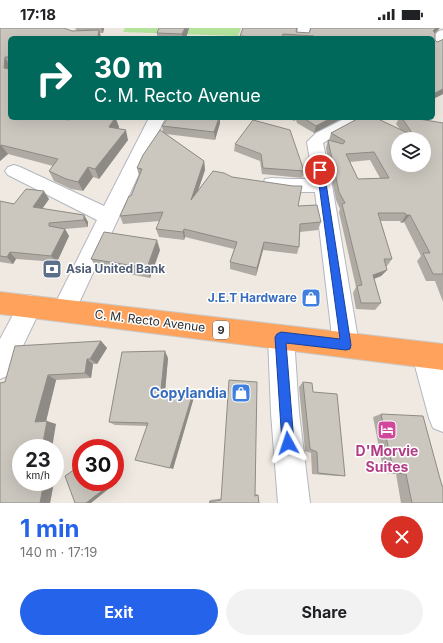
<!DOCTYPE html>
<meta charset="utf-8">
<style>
:root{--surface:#fff;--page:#f2f2f2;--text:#202124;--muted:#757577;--accent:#2563eb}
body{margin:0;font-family:Inter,sans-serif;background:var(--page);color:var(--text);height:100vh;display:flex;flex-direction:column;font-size:15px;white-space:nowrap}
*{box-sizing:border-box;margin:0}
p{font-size:13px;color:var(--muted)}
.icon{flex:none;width:22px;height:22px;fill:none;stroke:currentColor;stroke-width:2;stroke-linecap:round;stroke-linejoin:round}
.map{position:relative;height:475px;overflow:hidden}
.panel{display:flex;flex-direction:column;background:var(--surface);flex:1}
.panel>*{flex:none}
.hud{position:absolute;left:8px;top:8px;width:427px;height:84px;border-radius:6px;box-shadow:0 4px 16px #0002;background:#00695c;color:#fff;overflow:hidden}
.tools{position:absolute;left:391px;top:104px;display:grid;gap:8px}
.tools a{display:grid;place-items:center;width:40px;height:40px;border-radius:50%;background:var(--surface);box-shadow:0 4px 16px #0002;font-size:20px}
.speed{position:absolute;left:12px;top:411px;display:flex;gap:8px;font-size:20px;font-weight:700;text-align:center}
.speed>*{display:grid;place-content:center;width:52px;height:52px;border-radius:50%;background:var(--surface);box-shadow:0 4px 16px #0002;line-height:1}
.speed small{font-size:10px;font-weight:400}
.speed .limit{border:6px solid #d22;background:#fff;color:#111}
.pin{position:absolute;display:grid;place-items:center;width:34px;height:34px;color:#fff;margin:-17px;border:2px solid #fff;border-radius:50%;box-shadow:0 1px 4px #0007}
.me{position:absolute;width:44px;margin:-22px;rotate:355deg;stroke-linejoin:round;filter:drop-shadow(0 0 3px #0008)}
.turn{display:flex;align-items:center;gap:14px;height:84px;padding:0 20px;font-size:18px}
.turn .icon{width:52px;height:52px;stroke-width:2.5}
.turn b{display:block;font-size:28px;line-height:34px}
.round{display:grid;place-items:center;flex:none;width:42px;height:42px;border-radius:21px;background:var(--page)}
.overview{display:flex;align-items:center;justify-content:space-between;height:68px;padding:0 20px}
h1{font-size:24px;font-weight:700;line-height:30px;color:var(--accent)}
.primary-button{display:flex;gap:8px;margin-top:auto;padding:8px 20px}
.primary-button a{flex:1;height:46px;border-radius:24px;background:var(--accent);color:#fff;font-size:16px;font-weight:700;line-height:46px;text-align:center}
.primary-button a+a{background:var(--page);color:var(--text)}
.status{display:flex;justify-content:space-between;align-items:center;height:28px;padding:0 20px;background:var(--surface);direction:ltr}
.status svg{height:11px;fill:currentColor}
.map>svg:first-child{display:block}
.green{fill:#b6e59e}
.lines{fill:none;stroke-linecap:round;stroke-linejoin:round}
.minor-casing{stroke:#b4b7c1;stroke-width:2}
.highway-casing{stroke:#c9c9c9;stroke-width:2}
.minor{fill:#fff;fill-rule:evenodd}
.highway{fill:#ffa35c;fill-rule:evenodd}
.wall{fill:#afaba4;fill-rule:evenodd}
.shaded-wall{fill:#8e8b86}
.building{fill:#cbc7bf;stroke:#8e8b86;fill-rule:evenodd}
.route{fill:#2563eb;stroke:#184099}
.labels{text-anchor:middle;stroke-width:3;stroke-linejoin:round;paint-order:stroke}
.shield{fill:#fff;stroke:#6d6d6d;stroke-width:1}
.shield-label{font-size:11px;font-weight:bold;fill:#2e2e2e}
.service-label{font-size:12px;font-weight:bold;fill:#4e5e75;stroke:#fff;text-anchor:start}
.shop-label{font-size:12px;font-weight:bold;fill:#366cbe;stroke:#fff;text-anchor:end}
.street-label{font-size:12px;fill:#2e2e2e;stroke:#fff}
.near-shop-label{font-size:14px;font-weight:bold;fill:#366cbe;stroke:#fff;text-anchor:end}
.near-hotel-label{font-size:14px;font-weight:bold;fill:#b23c85;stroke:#fff}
</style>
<div class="status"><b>17:18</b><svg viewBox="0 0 49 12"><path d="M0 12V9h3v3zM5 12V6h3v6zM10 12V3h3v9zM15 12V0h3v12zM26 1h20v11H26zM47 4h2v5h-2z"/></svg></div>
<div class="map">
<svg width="443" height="475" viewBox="0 0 443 475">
<rect width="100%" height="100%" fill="#efe9e1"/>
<path class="green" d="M 125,0 L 241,0 L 238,8 L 123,4 Z"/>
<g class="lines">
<defs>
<path id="minor" d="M 298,0 L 310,0 L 308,10 L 296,10 Z
M 443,2 L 443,12 L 437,18 L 433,19 L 433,10 L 431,10 L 439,3 Z
M 149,90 L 165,90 L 72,290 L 64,293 L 56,290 L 52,282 L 97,192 L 8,147 L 5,143 L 8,139 L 14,137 L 20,139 L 104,178 Z
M 346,90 L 366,90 L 363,93 L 323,115 L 332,157 L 359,317 L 355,326 L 346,329 L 337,326 L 333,317 L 315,164 C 298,164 282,165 265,161 L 263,156 L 265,151 L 272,150 L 291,151 L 313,151 L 307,114 L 316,105 Z
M 30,267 L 38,270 L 42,278 L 9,347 L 0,351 L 0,311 L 22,270 Z
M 281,297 L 290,300 L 294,309 L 299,385 L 310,475 L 278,475 L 271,385 L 268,309 L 272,300 Z
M 425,314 L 434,318 L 443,343 L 443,404 L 433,400 L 429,390 L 412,327 L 416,318 Z"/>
<path id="highway" d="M 0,264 L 443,316 L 443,342 L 0,286 Z"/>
</defs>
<use href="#minor" class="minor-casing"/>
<use href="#highway" class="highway-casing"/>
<use href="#minor" class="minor"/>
<use href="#highway" class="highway"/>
</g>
<path class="wall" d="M 0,0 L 72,3 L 77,3 L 75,0 L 104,0 L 103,5 L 100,5 L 101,10 L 10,10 L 10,90 L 69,92 L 71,90 L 116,90 L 119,99 L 118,101 L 128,112 L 99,151 L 93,149 L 83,163 L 71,161 L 54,153 L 49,143 L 53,138 L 8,126 L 0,133 Z
M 159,0 L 189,0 L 186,10 L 157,10 L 157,5 Z
M 439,1 L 435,5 L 435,12 L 443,66 L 433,71 L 433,10 L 240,10 L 240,8 L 296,4 L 309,5 Z
M 289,90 L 343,90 L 314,105 L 297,95 L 296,92 L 294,93 Z
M 399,90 L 413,90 L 443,95 L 443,274 L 435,253 L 426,253 L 417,233 L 421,228 L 404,194 L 401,195 L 400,193 L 380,193 L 392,231 L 387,238 L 386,238 L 387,242 L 381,248 L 374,251 L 381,275 L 375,282 L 356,281 L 353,265 L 356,259 L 339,184 L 340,181 L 336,172 L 326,120 L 328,112 L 329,112 L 331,105 L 400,101 L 396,96 ZM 370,132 L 380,150 L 358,151 L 350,134 Z
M 220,95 L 215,112 L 166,106 L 204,133 L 205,142 L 198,163 L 232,149 L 298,178 L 321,194 L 318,202 L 300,204 L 299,219 L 297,226 L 263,222 L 256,248 L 230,241 L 230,234 L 234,221 L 185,209 L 184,212 L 159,209 L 156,201 L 160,193 L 123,196 L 120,188 L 131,168 L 139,148 L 137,140 L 163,104 L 162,98 Z
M 235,116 L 304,143 L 302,150 L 262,146 L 260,133 L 234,123 Z
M 49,171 L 42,181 L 84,187 L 88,194 L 88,199 L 65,201 L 69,208 L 57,234 L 16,231 L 13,236 L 0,234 L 0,173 L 14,176 Z
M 160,222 L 150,250 L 97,240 L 91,231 Z
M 101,313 L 107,320 L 97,336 L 93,336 L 91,350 L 56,352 L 46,394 L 56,396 L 21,420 L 54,454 L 50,475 L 0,475 L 5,354 Z
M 168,330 L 165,361 L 194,369 L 173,441 L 147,398 L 115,397 L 109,394 Z
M 303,354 L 313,364 L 345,448 L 337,448 L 312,446 L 311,425 L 305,423 L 299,359 Z
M 381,386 L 442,458 L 443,475 L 401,475 L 396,446 L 384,445 L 373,389 Z
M 256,466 L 258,467 L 209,474 L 210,472 Z"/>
<path class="shaded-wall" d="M 101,0 L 104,0 L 103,5 Z
M 185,0 L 189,0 L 186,10 L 183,10 L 182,6 Z
M 436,0 L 440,0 L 430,10 L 433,3 Z
M 99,2 L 101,10 L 98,10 L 98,9 Z
M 5,29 L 10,39 L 9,50 L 4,40 Z
M 443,61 L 443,66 L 433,71 L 433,66 Z
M 115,90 L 119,99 L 112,109 L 109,99 Z
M 219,90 L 220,90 L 220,95 L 215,112 L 214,104 Z
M 331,90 L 343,90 L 314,105 L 316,98 Z
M 126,102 L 128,112 L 99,151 L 95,141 Z
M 1,117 L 8,126 L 0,133 L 0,118 Z
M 204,133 L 205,142 L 192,180 L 191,172 Z
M 88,139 L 93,149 L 83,163 L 78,154 Z
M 44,163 L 49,171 L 38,187 L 33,179 Z
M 84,187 L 88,194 L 88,199 L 84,192 Z
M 406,187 L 410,187 L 404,194 L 401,195 Z
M 65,201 L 69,208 L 57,234 L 51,228 Z
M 184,201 L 185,209 L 184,212 L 183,204 Z
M 157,212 L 160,222 L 150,250 L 147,240 Z
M 264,214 L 263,222 L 256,248 L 257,240 Z
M 10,224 L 16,231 L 13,236 L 7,229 Z
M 387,242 L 381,248 L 368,253 L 373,247 Z
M 101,313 L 107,320 L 97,336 L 90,331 Z
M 165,323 L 168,330 L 165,365 L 161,361 Z
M 87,331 L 93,336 L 91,350 L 85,345 Z
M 48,347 L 56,352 L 45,397 L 35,394 Z
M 193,365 L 194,369 L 173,441 L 170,440 Z
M 47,393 L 56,396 L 52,420 L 42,420 Z
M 55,438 L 57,438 L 55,449 Z
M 115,452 L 116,455 L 91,475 L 86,475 L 111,454 L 115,454 Z
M 44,454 L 54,454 L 50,475 L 40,475 Z"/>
<path class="building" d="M 0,0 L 64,0 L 72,3 L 99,2 L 98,9 L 78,10 L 10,10 L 10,29 L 5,29 L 4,40 L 10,41 L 10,90 L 60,90 L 69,92 L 71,90 L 115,90 L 109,99 L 126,102 L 95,141 L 88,139 L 78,154 L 66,151 L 49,143 L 58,131 L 1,117 L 0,118 Z
M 159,0 L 185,0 L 182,6 L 157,5 Z
M 243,0 L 297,0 L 296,4 L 309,5 L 311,0 L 436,0 L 433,3 L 435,5 L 435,12 L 437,14 L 442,12 L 443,11 L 443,61 L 433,66 L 433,10 L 314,10 L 314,8 L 283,6 L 282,10 L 253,10 L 254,9 L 240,8 Z
M 168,90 L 219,90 L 214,104 L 162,98 Z
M 303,90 L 331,90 L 316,98 Z
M 359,90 L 376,90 L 414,108 L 402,90 L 413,90 L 443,95 L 443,246 L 433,246 L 423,225 L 430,225 L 410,187 L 406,187 L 405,185 L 378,185 L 392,231 L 384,231 L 387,242 L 373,247 L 381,275 L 361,275 L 357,258 L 362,257 L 342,176 L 345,175 L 339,164 L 328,112 L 343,116 L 345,113 L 331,105 ZM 398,111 L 424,111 L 424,137 L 398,137 ZM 374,124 L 389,150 L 358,151 L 346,126 Z
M 253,92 L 290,102 L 304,143 L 263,140 L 261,126 L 235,116 Z
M 160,102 L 204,133 L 191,172 L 213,143 L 224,145 L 232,149 L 293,158 L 302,158 L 298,178 L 317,177 L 321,194 L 300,196 L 299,219 L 264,214 L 257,240 L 230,234 L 237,214 L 184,201 L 183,204 L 156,201 L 163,184 L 120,188 L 129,168 L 131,168 L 142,141 L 137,140 L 143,127 Z
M 26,161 L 44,163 L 33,179 L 84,187 L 84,192 L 49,195 L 49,198 L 65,201 L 51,228 L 10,224 L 7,229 L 0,228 L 0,173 L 14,176 Z
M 104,204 L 157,212 L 147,240 L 91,231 Z
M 101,313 L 90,331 L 87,331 L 85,345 L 48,347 L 35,394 L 47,393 L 42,420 L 21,420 L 21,454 L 44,454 L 40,475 L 0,475 L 0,355 L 5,354 L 15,318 Z
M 165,323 L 161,361 L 193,365 L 170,440 L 135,432 L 148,395 L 109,394 L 122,324 Z
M 229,352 L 257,354 L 255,468 L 258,467 L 259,475 L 210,475 L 209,474 L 221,472 Z
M 303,354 L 312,355 L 313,364 L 337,366 L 345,448 L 318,445 L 317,424 L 310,421 Z
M 381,386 L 423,388 L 442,458 L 443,458 L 443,475 L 412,475 L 406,446 L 394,445 Z
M 81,437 L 81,454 L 111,454 L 112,455 L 86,475 L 75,475 L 65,448 Z"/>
<path class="route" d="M 320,140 L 324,142 L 351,317 L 350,321 L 346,322 L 286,315 L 294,415 L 292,419 L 288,421 L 283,419 L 282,415 L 275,309 L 277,306 L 281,304 L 340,311 L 317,142 Z"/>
<defs>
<symbol id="bank-square" viewBox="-11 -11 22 22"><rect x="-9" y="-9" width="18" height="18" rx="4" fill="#5c6f8a" stroke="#fff"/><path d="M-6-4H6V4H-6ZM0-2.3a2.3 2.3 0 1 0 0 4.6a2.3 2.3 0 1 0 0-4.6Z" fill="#fff"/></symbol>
<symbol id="shop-square" viewBox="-11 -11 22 22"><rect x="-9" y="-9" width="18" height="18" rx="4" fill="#3f7fe0" stroke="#fff"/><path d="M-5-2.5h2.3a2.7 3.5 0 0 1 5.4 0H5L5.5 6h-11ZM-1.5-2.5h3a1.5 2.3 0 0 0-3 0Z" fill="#fff"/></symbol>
<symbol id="hotel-square" viewBox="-11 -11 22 22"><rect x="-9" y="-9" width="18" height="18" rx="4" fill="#d1479c" stroke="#fff"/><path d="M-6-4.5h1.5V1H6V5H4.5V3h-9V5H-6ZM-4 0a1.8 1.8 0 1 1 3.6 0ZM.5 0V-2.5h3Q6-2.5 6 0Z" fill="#fff"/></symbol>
</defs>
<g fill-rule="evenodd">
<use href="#bank-square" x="41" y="230" width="22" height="22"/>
<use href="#shop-square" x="300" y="259" width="22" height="22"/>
<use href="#shop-square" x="230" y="354" width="22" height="22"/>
<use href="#hotel-square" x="376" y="391" width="22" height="22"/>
</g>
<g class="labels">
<rect class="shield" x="213" y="293" width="16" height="18" rx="3"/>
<g class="shield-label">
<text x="221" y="306">9</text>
</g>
<g class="service-label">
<text x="66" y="245">Asia United Bank</text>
</g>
<g class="shop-label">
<text x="297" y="274">J.E.T Hardware</text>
</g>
<g class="street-label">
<text transform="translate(150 293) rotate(7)" y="4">C. M. Recto Avenue</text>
</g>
<g class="near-shop-label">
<text x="227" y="370">Copylandia</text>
</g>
<g class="near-hotel-label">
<text x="387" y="428">D'Morvie<tspan x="387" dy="16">Suites</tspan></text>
</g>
</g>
</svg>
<div class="tools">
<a><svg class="icon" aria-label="layers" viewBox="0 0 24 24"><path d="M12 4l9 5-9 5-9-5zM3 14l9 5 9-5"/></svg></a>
</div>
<div class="speed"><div>23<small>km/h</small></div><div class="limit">30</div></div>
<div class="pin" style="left:320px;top:142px;background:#d93025"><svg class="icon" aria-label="arrive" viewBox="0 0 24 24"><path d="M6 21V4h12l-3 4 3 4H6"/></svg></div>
<svg class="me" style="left:288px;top:415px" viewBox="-20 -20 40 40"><path d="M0-17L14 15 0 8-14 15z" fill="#2563eb" stroke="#fff" stroke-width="4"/></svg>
<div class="hud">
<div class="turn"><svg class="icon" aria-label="right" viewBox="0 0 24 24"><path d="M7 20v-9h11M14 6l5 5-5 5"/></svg><div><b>30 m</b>C. M. Recto Avenue</div></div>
</div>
</div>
<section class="panel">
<div class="overview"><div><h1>1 min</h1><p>140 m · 17:19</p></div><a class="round" style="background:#d93025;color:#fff"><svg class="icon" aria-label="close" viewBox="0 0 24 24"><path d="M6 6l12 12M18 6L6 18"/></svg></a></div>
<div class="primary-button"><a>Exit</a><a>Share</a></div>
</section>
